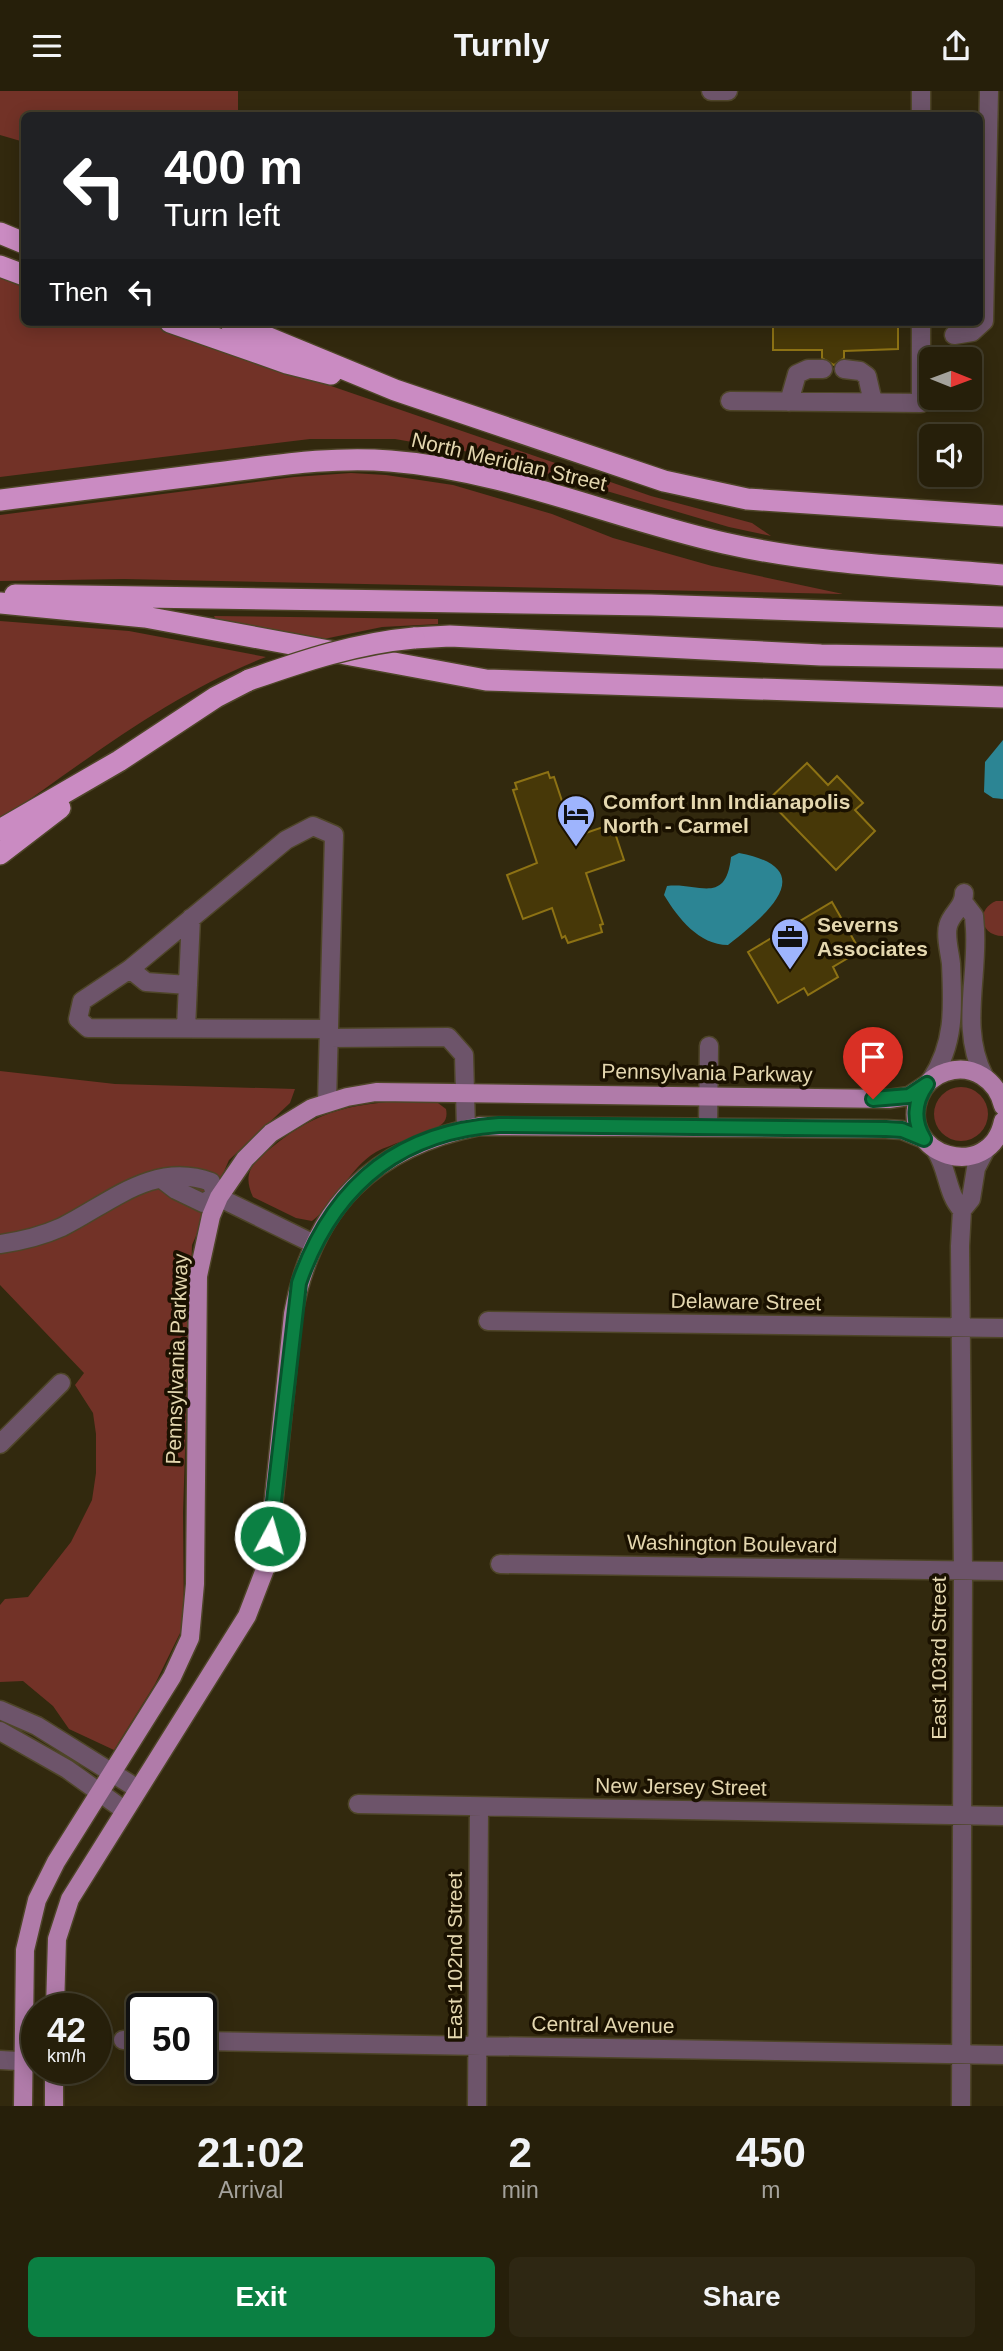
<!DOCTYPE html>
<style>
:root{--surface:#261f0a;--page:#2e2713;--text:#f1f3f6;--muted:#a4a29c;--line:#423d2b;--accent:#0b8043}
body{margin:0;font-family:Arial,sans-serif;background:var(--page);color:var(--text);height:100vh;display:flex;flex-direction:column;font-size:26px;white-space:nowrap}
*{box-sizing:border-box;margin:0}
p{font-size:23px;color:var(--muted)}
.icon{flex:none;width:38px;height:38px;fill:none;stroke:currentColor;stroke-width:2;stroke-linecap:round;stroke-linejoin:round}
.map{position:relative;height:2015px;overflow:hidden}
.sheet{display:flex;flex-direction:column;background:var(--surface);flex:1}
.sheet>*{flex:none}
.banner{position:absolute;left:21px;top:21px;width:962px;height:214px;border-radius:10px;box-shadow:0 4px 18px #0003,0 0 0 2px var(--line);background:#202124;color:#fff;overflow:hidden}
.needle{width:46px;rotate:91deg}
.buttons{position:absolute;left:919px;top:256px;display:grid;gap:14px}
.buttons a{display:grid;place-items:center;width:63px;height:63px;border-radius:10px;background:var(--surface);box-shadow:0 4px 18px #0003,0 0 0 2px var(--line);font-size:35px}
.speed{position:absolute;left:21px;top:1902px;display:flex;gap:14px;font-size:35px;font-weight:700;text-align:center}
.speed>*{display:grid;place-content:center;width:91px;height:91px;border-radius:50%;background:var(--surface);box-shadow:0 4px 18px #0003,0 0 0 2px var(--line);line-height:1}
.speed small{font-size:18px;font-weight:400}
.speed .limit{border:4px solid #111;border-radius:10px;background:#fff;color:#111}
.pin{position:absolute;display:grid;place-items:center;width:60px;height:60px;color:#fff;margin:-72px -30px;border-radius:50% 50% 50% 0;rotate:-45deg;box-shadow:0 0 7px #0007}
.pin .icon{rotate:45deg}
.me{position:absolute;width:77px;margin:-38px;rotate:6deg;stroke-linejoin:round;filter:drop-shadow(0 0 5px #0008)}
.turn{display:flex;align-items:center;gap:24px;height:147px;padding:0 28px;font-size:32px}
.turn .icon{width:91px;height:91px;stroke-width:2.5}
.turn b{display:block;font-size:49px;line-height:60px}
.then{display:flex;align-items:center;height:66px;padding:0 28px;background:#0003;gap:14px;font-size:26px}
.eta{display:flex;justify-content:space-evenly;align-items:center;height:119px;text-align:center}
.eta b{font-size:42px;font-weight:700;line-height:49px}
.primary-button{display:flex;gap:14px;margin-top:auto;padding:14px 28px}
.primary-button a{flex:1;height:80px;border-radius:10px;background:var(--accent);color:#fff;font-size:28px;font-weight:700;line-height:80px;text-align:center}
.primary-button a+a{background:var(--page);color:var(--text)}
header{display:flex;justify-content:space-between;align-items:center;height:91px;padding:0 28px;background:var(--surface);font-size:32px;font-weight:700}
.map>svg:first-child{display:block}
.green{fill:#723227}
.water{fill:#2c8594}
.building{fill:#473808;stroke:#8d7214;stroke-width:2}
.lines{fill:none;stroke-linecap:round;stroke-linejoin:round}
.minor-casing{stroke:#4e4528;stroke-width:21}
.major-casing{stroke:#4e4528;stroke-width:21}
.highway-casing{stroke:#4e4528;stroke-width:24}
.minor{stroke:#6d546a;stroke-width:18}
.major{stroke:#b07ba9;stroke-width:18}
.highway{stroke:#ca8bc2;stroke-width:21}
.highway-bridge-casing{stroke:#4e4528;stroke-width:24;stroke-linecap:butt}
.highway-bridge{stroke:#ca8bc2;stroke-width:21}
.route-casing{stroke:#07532c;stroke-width:18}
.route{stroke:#0b8043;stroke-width:12}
.labels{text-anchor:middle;stroke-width:7;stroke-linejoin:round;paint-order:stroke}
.street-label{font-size:21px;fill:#e4d7af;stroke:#1a1100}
.poi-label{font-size:21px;font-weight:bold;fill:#e4d7af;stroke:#1a1100;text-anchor:start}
</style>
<header><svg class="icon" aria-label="menu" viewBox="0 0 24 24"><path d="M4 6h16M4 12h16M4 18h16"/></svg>Turnly<svg class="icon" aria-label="share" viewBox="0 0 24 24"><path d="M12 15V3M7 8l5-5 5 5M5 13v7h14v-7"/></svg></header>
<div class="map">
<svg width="1003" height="2015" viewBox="0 0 1003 2015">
<rect width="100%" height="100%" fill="#32290e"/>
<path class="green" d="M 0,0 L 238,0 L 238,24 L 24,24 L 24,51 L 0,44 Z
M 0,184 L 24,192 L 24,231 L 145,231 L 651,405 L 752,432 L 771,445 L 729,436 L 481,363 L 395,348 L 310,348 L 0,386 Z
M 351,382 L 386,384 L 453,394 L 552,423 L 613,447 L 712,475 L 843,503 L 124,488 L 0,490 L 0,424 L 294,386 Z
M 214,525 L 438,528 L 438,533 L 382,536 L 319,549 L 216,529 Z
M 0,530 L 129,540 L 266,566 C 169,603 86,670 0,729 Z
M 996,810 L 1003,810 L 1003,845 C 980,845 975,819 996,810 Z
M 0,980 L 115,993 L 295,998 L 290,1012 L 229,1069 L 192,1154 L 183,1421 L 184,1534 L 155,1593 L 114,1659 L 69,1638 L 53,1615 L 23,1590 L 0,1591 L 0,1514 L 5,1508 L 28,1506 L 71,1451 L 92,1409 L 96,1382 L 96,1343 L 93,1322 L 75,1294 L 84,1282 L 0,1194 Z
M934 1023a27 27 0 1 1 54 0a27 27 0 1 1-54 0Z
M 419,1009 L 438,1012 L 446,1018 C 447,1023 447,1029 442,1033 C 433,1041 390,1053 376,1061 C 348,1078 337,1111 312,1130 L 296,1127 L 253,1106 C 242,1082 252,1072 271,1057 C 319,1017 357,1012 419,1009 Z"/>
<path class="water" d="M 1003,649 L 1003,708 L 993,707 L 984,701 L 985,671 Z
M 739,762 C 824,778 764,826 728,854 C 699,854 678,827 664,804 L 667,795 C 698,791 726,815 731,766 Z"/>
<path class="building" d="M 773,231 L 898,231 L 898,258 L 844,260 L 844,267 L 834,274 L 822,267 L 822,259 L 773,259 Z
M 807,672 L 828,694 L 837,685 L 863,712 L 855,719 L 875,740 L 836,779 L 768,709 Z
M 548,681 L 550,687 L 554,686 L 574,746 L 612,733 L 624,769 L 586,782 L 603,833 L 600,834 L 602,841 L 568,852 L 565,845 L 562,847 L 552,817 L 523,828 L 507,784 L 537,772 L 513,699 L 517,698 L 515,692 Z
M 832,811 L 860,860 L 833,876 L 838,886 L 808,904 L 804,897 L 778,912 L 748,861 Z"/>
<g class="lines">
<defs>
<path id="minor" d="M 711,0 L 728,0
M 921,0 L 921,24
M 954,244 L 972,241 L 984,230 L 989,0
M 844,278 L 860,280 L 867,285 L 873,311
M 730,310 L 921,312 L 921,231
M 789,311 L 797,283 L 808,278 L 823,278
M 964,812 L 974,825 L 975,838 C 978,888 960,939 984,985
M 130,878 L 146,891 L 188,894
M 186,937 L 191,827
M 329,947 L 448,946 L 464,964 L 466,1038
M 931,989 C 955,952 953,917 951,873 C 950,862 945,846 948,835 C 951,822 964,817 964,802
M 327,1012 L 334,744 L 313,735 L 286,749 L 130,878 L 82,910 L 78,928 L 88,937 L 329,938
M 708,1036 L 709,955
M 936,1060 C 948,1078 947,1104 962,1119
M 163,1089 L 176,1099 L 203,1112 L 216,1105
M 0,1153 C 22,1150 42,1145 62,1136 C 110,1112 154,1070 211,1091 L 216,1105 L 314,1153
M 488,1230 L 1003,1237
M 0,1353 L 61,1292
M 500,1473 L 1003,1480
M 0,1619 L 37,1635 L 138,1698
M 0,1640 L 67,1678 L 124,1719
M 358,1713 L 1003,1725
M 123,1949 L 142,1949
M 201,1950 L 1003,1964
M 0,1969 L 37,1971
M 477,2015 L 479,1716
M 961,2015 L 963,1480 L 960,1155 L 962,1119 L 971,1108 L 976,1077 L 986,1058"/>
<path id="major" d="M 1003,1015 C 997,989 972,972 946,981 C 933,985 924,994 919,1006 C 897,1065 990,1093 1003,1030
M 55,1918 L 57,1848 L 70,1808 L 247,1525 L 267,1473 L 293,1223 C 313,1115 373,1056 480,1035 L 886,1038 L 902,1039 L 924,1048
M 23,2015 L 25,1859 L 37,1809 L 56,1771 L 172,1586 L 190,1547 L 195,1493 L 198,1185 L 211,1125 L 219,1106 L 245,1068 L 271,1042 L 312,1017 L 347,1006 L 376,1001 L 889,1008 L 909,1005 L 927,993
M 54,2015 L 54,1978"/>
<path id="highway" d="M 0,142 L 24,152
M 0,175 L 24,184
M 170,231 L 287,272 L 331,283
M 230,231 L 395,299 L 664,390 L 747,408 L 1003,425
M 0,409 C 72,400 144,391 216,382 C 273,375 332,365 390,370 C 506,379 613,427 724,452 C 816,473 910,476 1003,484
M 15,504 L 651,514 L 1003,526
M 0,512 L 145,526 L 486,589 L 1003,606
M 414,547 L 450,545 L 821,564 L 1003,567
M 0,739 L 119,670 L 216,606 L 249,589
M 0,763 L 60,717"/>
</defs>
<use href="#minor" class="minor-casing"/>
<use href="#major" class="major-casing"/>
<use href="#highway" class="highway-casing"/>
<use href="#minor" class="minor"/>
<use href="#major" class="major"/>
<use href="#highway" class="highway"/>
<defs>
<path id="highway-bridge" d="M 249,589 C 303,570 357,552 414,547"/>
</defs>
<use href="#highway-bridge" class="highway-bridge-casing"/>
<use href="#highway-bridge" class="highway-bridge"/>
</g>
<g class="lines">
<defs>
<path id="route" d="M 270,1445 L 299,1192 C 332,1097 396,1041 499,1034 L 886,1038 L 902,1039 L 924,1048 C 913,1030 914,1011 927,993 L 909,1005 L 873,1008"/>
</defs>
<use href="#route" class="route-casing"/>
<use href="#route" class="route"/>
</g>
<defs>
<symbol id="hotel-pin" viewBox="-11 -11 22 30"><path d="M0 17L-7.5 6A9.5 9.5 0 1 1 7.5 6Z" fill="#9eb4fd" stroke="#1a1100"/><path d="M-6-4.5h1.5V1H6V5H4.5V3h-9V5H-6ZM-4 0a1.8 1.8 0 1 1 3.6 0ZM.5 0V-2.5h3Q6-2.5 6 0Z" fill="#111"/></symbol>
<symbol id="office-pin" viewBox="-11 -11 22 30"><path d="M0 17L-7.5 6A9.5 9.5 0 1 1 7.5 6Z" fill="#9eb4fd" stroke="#1a1100"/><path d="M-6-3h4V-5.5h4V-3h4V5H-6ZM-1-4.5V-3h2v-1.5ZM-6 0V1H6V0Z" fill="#111"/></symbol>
</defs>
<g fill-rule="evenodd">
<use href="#hotel-pin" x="554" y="701" width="44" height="60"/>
<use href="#office-pin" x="768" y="824" width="44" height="60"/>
</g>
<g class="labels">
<g class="street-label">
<text transform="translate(509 371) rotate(13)" y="7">North Meridian Street</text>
<text transform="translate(707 982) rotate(1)" y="7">Pennsylvania Parkway</text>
<text transform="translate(746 1211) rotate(1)" y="7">Delaware Street</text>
<text transform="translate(177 1268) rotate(-88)" y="7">Pennsylvania Parkway</text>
<text transform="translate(732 1453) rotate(1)" y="7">Washington Boulevard</text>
<text transform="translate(939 1567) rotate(-90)" y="7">East 103rd Street</text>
<text transform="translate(681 1696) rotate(1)" y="7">New Jersey Street</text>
<text transform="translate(455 1865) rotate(-90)" y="7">East 102nd Street</text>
<text transform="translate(603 1934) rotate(1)" y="7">Central Avenue</text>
</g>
<g class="poi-label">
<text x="603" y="718">Comfort Inn Indianapolis<tspan x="603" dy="24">North - Carmel</tspan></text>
<text x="817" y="841">Severns<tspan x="817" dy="24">Associates</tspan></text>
</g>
</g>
</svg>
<div class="buttons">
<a><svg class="needle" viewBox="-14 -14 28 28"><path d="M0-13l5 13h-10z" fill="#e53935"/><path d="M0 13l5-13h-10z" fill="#a4a29c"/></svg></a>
<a><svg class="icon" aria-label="sound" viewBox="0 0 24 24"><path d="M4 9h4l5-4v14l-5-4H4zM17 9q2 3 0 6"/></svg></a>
</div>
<div class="speed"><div>42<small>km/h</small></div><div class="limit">50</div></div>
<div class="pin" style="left:873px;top:1008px;background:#d93025"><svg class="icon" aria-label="arrive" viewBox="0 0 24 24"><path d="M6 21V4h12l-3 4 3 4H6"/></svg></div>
<svg class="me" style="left:270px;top:1445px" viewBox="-20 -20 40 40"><circle r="17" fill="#0b8043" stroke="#fff" stroke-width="3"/><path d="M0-11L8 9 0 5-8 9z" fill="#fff"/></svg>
<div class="banner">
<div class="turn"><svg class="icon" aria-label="left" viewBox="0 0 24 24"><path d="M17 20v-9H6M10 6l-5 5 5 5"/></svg><div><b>400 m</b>Turn left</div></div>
<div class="then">Then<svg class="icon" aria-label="left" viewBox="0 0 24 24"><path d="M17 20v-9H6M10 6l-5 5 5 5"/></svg></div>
</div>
</div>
<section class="sheet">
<div class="eta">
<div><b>21:02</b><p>Arrival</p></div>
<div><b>2</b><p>min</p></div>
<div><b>450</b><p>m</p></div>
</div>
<div class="primary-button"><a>Exit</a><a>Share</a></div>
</section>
